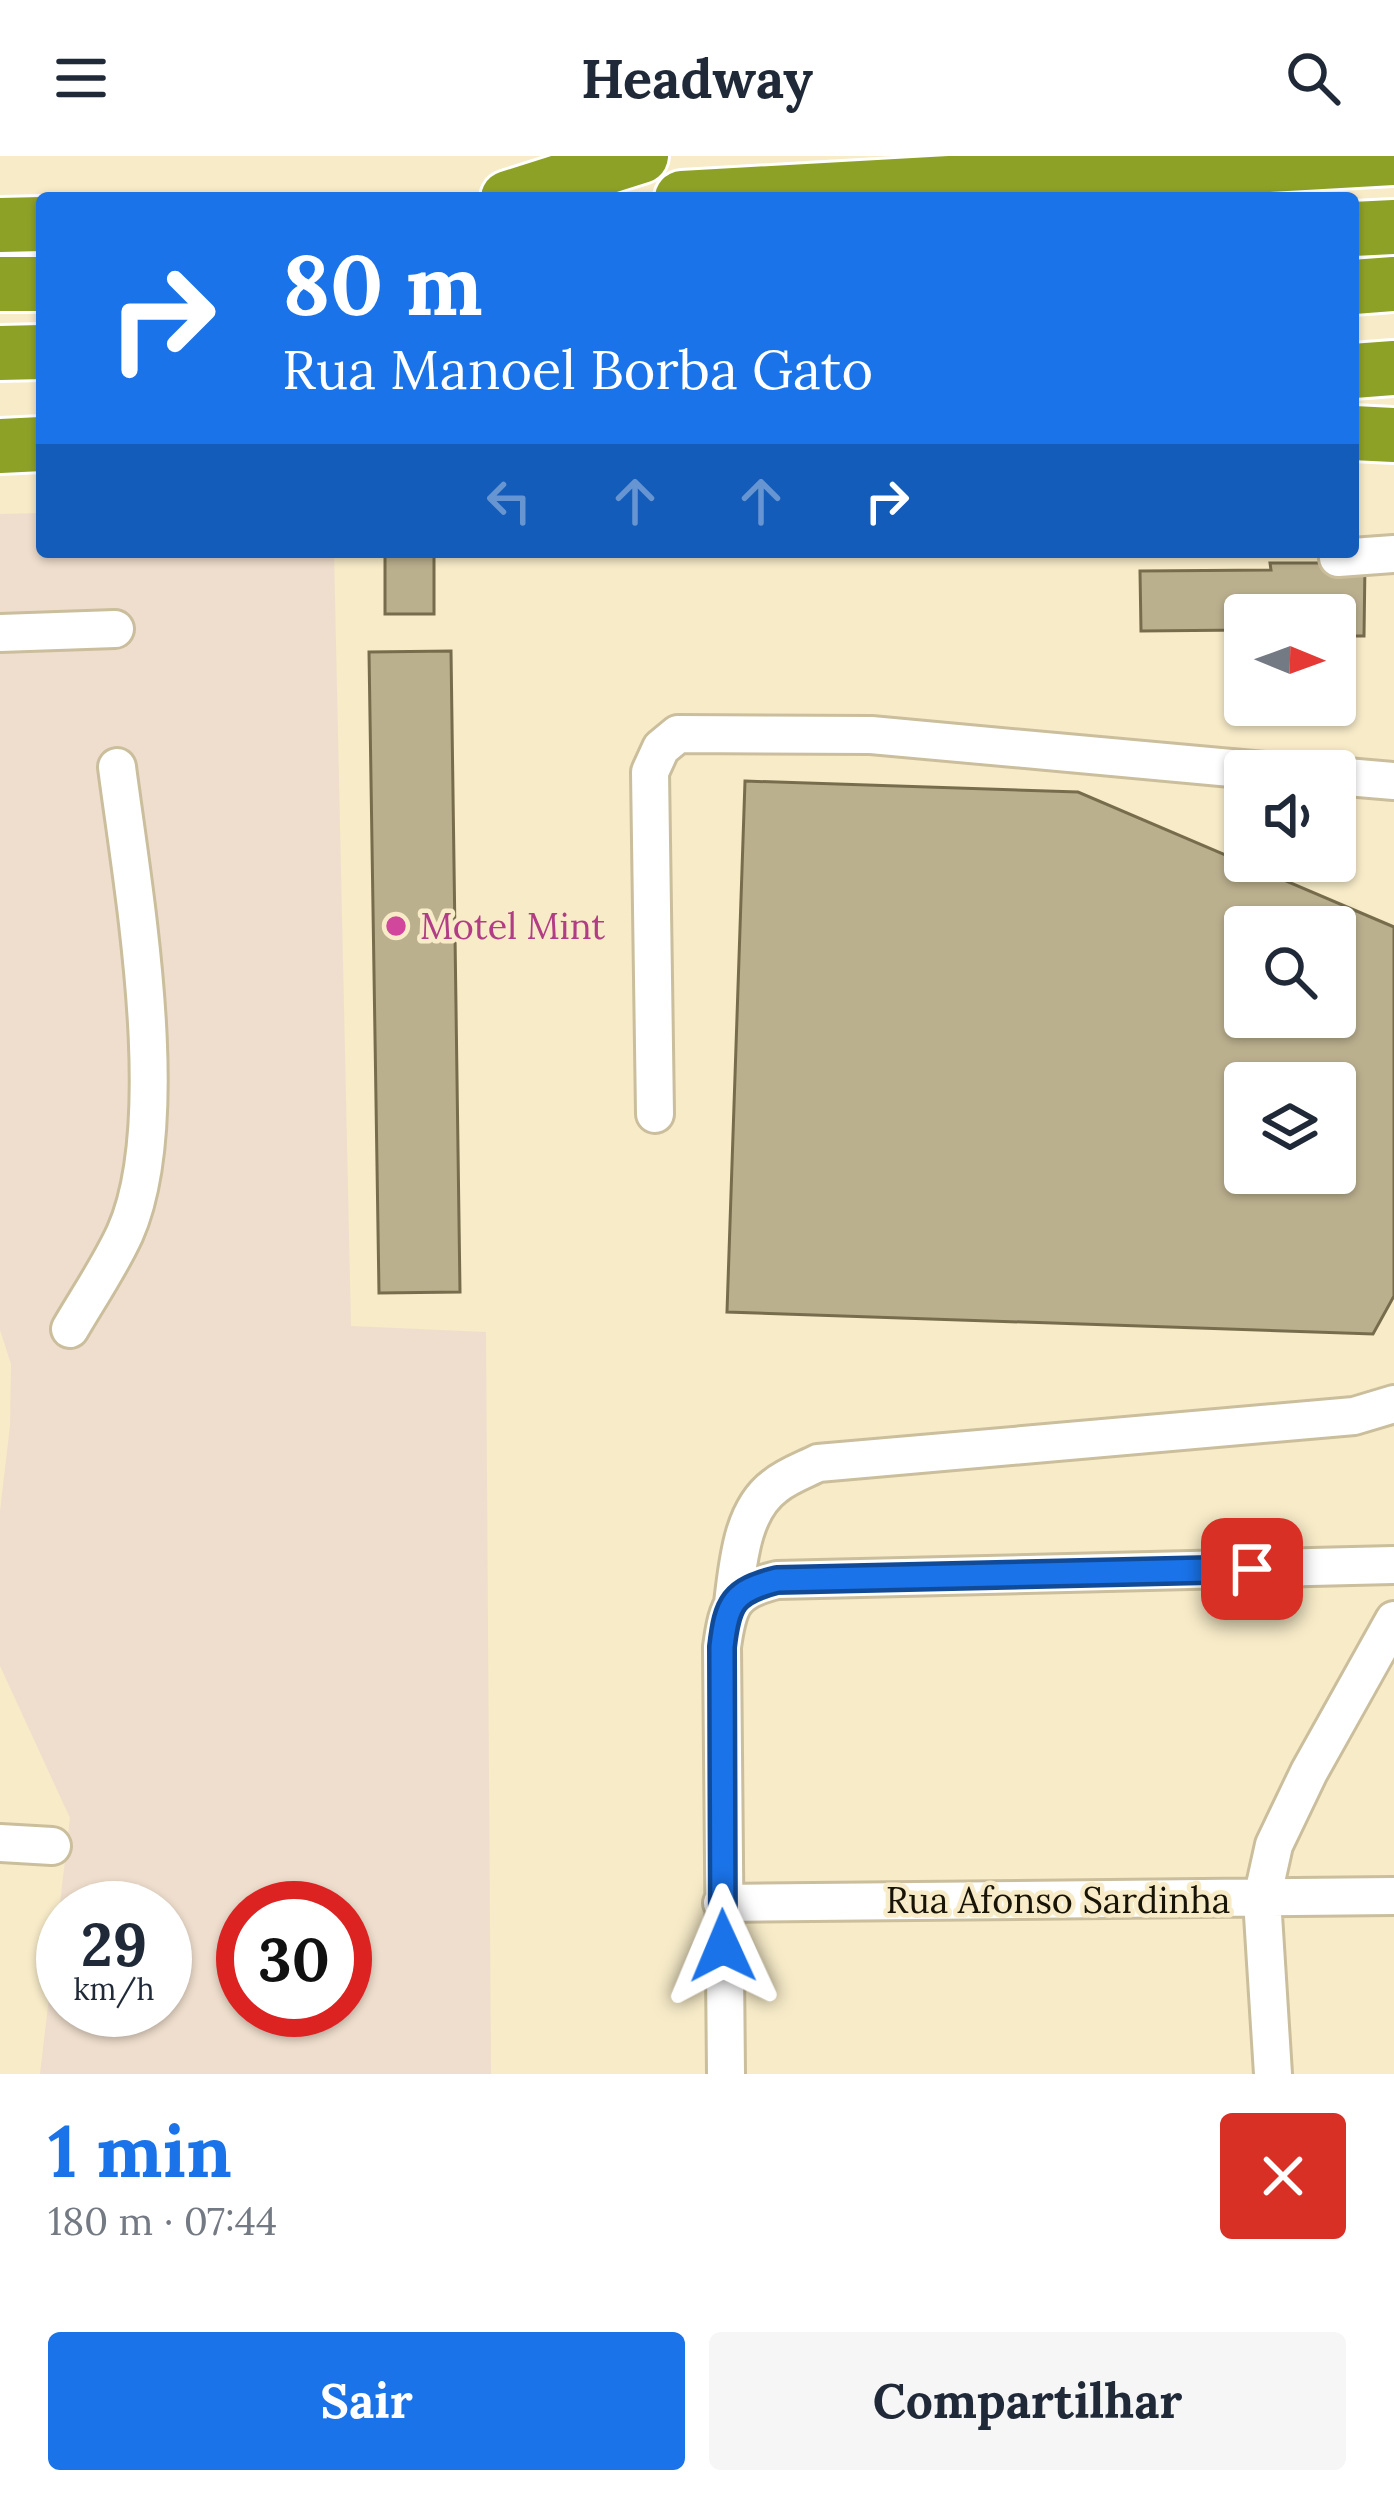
<!DOCTYPE html>
<html lang="pt">
<meta charset="utf-8">
<style>
:root{--surface:#fff;--page:#f6f6f7;--text:#1f2937;--muted:#747a83;--accent:#1a73e8}
body{margin:0;font-family:Lora,serif;background:var(--page);color:var(--text);height:100vh;display:flex;flex-direction:column;font-size:45px;white-space:nowrap}
*{box-sizing:border-box;margin:0}
p{font-size:39px;color:var(--muted)}
.icon{flex:none;width:66px;height:66px;fill:none;stroke:currentColor;stroke-width:2;stroke-linecap:round;stroke-linejoin:round}
.map{position:relative;height:1918px;overflow:hidden}
.side{display:flex;flex-direction:column;background:var(--surface);flex:1}
.side>*{flex:none}
.banner{position:absolute;left:36px;top:36px;width:1323px;height:366px;border-radius:12px;box-shadow:0 3px 9px #0004;background:#1a73e8;color:#fff;overflow:hidden}
.needle{width:78px;rotate:91deg}
.tools{position:absolute;left:1224px;top:438px;display:grid;gap:24px}
.tools a{display:grid;place-items:center;width:132px;height:132px;border-radius:12px;background:var(--surface);box-shadow:0 3px 9px #0004;font-size:60px}
.speed{position:absolute;left:36px;top:1725px;display:flex;gap:24px;font-size:60px;font-weight:700;text-align:center}
.speed>*{display:grid;place-content:center;width:156px;height:156px;border-radius:50%;background:var(--surface);box-shadow:0 3px 9px #0004;line-height:1}
.speed small{font-size:30px;font-weight:400}
.speed .limit{border:18px solid #d22;background:#fff;color:#111}
.pin{position:absolute;display:grid;place-items:center;width:102px;height:102px;color:#fff;margin:-51px;border-radius:24px;box-shadow:0 6px 18px #0006}
.me{position:absolute;width:132px;margin:-66px;rotate:359deg;stroke-linejoin:round;filter:drop-shadow(0 0 9px #0008)}
.turn{display:flex;align-items:center;gap:42px;height:252px;padding:0 48px;font-size:54px}
.turn .icon{width:156px;height:156px;stroke-width:2.5}
.turn b{display:block;font-size:84px;line-height:102px}
.lanes{display:flex;align-items:center;height:114px;padding:0 48px;background:#0003;justify-content:center;gap:60px;direction:ltr}
.lanes .off{opacity:.35}
.round{display:grid;place-items:center;flex:none;width:126px;height:126px;border-radius:12px;background:var(--page)}
.head{display:flex;align-items:center;justify-content:space-between;height:204px;padding:0 48px}
h1{font-size:72px;font-weight:700;line-height:90px;color:var(--accent)}
.cta{display:flex;gap:24px;margin-top:auto;padding:24px 48px}
.cta a{flex:1;height:138px;border-radius:12px;background:var(--accent);color:#fff;font-size:48px;font-weight:700;line-height:138px;text-align:center}
.cta a+a{background:var(--page);color:var(--text)}
header{display:flex;justify-content:space-between;align-items:center;height:156px;padding:0 48px;background:var(--surface);font-size:54px;font-weight:700}
.map>svg:first-child{display:block}
.industrial{fill:#efdecd;fill-rule:evenodd}
.building{fill:#bbb08e;stroke:#776d4d;stroke-width:3;fill-rule:evenodd}
.lines{fill:none;stroke-linecap:round;stroke-linejoin:round}
.minor-casing{stroke:#cabe9c;stroke-width:42}
.highway-casing{stroke:#fff;stroke-width:60}
.minor{stroke:#fff;stroke-width:36}
.highway{stroke:#8ea127;stroke-width:54}
.route-casing{stroke:#114b97;stroke-width:30}
.route{stroke:#1a73e8;stroke-width:21}
.hotel-dot{fill:#d1479c;stroke:#f7ebc8;stroke-width:4.5}
.labels{text-anchor:middle;stroke-width:9;stroke-linejoin:round;paint-order:stroke}
.hotel-label{font-size:36px;fill:#b23c85;stroke:#f7ebc8;text-anchor:start}
.street-label{font-size:36px;fill:#171306;stroke:#f7ebc8}
</style>
<header><svg class="icon" aria-label="menu" viewBox="0 0 24 24"><path d="M4 6h16M4 12h16M4 18h16"/></svg>Headway<svg class="icon" aria-label="search" viewBox="0 0 24 24"><circle cx="10" cy="10" r="6"/><path d="M15 15l6 6"/></svg></header>
<div class="map">
<svg width="1394" height="1918" viewBox="0 0 1394 1918">
<rect width="100%" height="100%" fill="#f7ebc8"/>
<path class="industrial" d="M 42,357 L 42,396 L 334,396 L 351,1170 L 486,1176 L 491,1918 L 40,1918 L 70,1662 L 0,1510 L 0,1355 L 10,1270 L 11,1208 L 0,1174 L 0,358 ZM 63,1752 L 165,1752 L 165,1854 L 63,1854 ZM 243,1752 L 345,1752 L 345,1854 L 243,1854 Z"/>
<path class="building" d="M 385,396 L 434,396 L 434,458 L 385,458 Z
M 1270,407 L 1365,407 L 1364,480 L 1335,480 L 1335,459 L 1245,459 L 1245,474 L 1141,475 L 1140,415 L 1271,414 Z
M 451,495 L 460,1136 L 379,1137 L 369,496 Z
M 745,625 L 1078,636 L 1394,771 L 1394,1140 L 1373,1178 L 727,1156 ZM 1245,771 L 1335,771 L 1335,861 L 1245,861 ZM 1245,927 L 1335,927 L 1335,1017 L 1245,1017 Z"/>
<g class="lines">
<defs>
<path id="minor" d="M 1338,402 L 1394,398
M 0,477 L 115,473
M 1335,620 L 1394,625
M 655,958 L 650,616 L 661,592 L 678,578 L 871,579 L 1264,615
M 70,1173 C 88,1142 110,1110 125,1077 C 175,965 133,734 117,611
M 733,1447 C 738,1409 741,1355 775,1330 C 787,1320 804,1314 818,1307 L 1354,1260 L 1394,1248
M 0,1687 L 52,1690
M 722,1747 L 1394,1740
M 726,1918 L 722,1491 C 728,1447 733,1435 777,1424 L 1394,1409
M 1273,1918 L 1262,1743 L 1274,1689 L 1309,1616 L 1394,1464"/>
<path id="highway" d="M 508,42 L 641,0
M 682,42 L 1394,2
M 0,69 L 42,68
M 1353,73 L 1394,71
M 0,128 L 42,128
M 1353,131 L 1394,128
M 0,197 L 42,196
M 1353,215 L 1394,212
M 1353,277 L 1394,279
M 0,290 L 42,288"/>
</defs>
<use href="#minor" class="minor-casing"/>
<use href="#highway" class="highway-casing"/>
<use href="#minor" class="minor"/>
<use href="#highway" class="highway"/>
</g>
<g class="lines">
<defs>
<path id="route" d="M 723,1790 L 722,1491 C 727,1447 733,1435 777,1424 L 1252,1413"/>
</defs>
<use href="#route" class="route-casing"/>
<use href="#route" class="route"/>
</g>
<circle class="hotel-dot" cx="396" cy="770" r="12"/>
<g class="labels">
<g class="hotel-label">
<text x="420" y="783">Motel Mint</text>
</g>
<g class="street-label">
<text x="1058" y="1757">Rua Afonso Sardinha</text>
</g>
</g>
</svg>
<div class="tools">
<a><svg class="needle" viewBox="-14 -14 28 28"><path d="M0-13l5 13h-10z" fill="#e53935"/><path d="M0 13l5-13h-10z" fill="#747a83"/></svg></a>
<a><svg class="icon" aria-label="sound" viewBox="0 0 24 24"><path d="M4 9h4l5-4v14l-5-4H4zM17 9q2 3 0 6"/></svg></a>
<a><svg class="icon" aria-label="search" viewBox="0 0 24 24"><circle cx="10" cy="10" r="6"/><path d="M15 15l6 6"/></svg></a>
<a><svg class="icon" aria-label="layers" viewBox="0 0 24 24"><path d="M12 4l9 5-9 5-9-5zM3 14l9 5 9-5"/></svg></a>
</div>
<div class="speed"><div>29<small>km/h</small></div><div class="limit">30</div></div>
<div class="pin" style="left:1252px;top:1413px;background:#d93025"><svg class="icon" aria-label="arrive" viewBox="0 0 24 24"><path d="M6 21V4h12l-3 4 3 4H6"/></svg></div>
<svg class="me" style="left:723px;top:1790px" viewBox="-20 -20 40 40"><path d="M0-17L14 15 0 8-14 15z" fill="#1a73e8" stroke="#fff" stroke-width="4"/></svg>
<div class="banner">
<div class="turn"><svg class="icon" aria-label="right" viewBox="0 0 24 24"><path d="M7 20v-9h11M14 6l5 5-5 5"/></svg><div><b>80 m</b>Rua Manoel Borba Gato</div></div>
<div class="lanes"><svg class="icon off" aria-label="left" viewBox="0 0 24 24"><path d="M17 20v-9H6M10 6l-5 5 5 5"/></svg><svg class="icon off" aria-label="ahead" viewBox="0 0 24 24"><path d="M12 20V5M6 11l6-6 6 6"/></svg><svg class="icon off" aria-label="ahead" viewBox="0 0 24 24"><path d="M12 20V5M6 11l6-6 6 6"/></svg><svg class="icon" aria-label="right" viewBox="0 0 24 24"><path d="M7 20v-9h11M14 6l5 5-5 5"/></svg></div>
</div>
</div>
<section class="side">
<div class="head"><div><h1>1 min</h1><p>180 m · 07:44</p></div><a class="round" style="background:#d93025;color:#fff"><svg class="icon" aria-label="close" viewBox="0 0 24 24"><path d="M6 6l12 12M18 6L6 18"/></svg></a></div>
<div class="cta"><a>Sair</a><a>Compartilhar</a></div>
</section>
